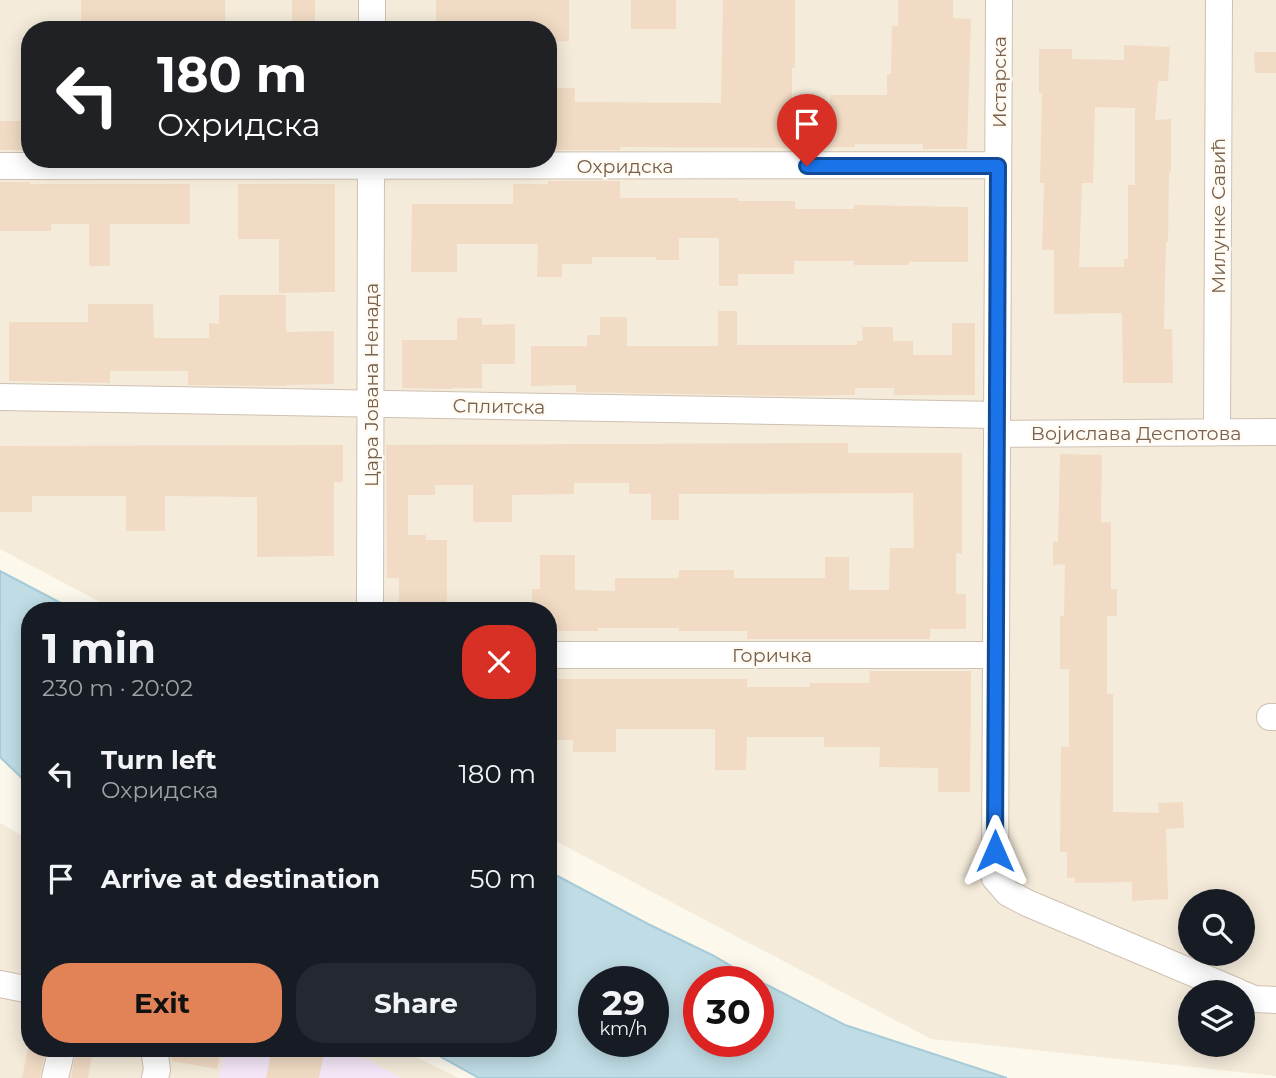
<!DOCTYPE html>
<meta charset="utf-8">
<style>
:root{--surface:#171b24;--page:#242831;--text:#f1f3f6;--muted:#9ea1a6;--accent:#e18356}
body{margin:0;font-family:Montserrat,sans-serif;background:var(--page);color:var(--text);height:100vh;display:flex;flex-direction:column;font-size:26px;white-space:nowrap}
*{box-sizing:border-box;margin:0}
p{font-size:23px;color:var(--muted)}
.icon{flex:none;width:38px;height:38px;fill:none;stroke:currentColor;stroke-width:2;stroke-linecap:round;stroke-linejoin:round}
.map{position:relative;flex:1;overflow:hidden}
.panel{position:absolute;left:21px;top:602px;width:536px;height:455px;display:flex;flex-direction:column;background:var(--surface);border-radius:28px;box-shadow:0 4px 18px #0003}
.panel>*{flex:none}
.hud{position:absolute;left:21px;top:21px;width:536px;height:147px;border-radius:28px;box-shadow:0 4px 18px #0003;background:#202124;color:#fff;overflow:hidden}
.buttons{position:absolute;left:1178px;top:889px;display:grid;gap:14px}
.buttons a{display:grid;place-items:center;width:77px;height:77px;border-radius:50%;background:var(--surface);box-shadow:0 4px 18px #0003;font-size:35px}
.speed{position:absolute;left:578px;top:966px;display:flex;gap:14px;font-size:35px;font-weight:700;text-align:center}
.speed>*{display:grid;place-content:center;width:91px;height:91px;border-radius:50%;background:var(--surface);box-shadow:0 4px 18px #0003;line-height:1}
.speed small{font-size:18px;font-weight:400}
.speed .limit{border:10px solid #d22;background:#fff;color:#111}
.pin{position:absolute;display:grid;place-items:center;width:60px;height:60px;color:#fff;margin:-72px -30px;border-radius:50% 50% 50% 0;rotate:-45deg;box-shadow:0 0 7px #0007}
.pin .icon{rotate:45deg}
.me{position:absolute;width:77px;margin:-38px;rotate:0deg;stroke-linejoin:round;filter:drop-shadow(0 0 5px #0008)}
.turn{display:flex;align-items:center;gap:24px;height:147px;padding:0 21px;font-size:32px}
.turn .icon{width:91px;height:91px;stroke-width:2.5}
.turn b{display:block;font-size:49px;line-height:60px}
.round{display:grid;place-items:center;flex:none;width:74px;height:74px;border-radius:28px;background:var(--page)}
.head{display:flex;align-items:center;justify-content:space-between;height:119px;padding:0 21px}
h1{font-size:42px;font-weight:700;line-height:52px}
.primary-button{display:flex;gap:14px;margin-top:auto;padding:14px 21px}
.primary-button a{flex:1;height:80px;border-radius:28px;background:var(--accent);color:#111;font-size:28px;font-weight:700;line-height:80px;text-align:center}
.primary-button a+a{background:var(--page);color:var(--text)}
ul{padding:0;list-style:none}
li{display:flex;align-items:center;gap:21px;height:105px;padding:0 21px}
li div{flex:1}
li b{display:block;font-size:26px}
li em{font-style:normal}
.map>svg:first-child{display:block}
.residential{fill:#f4ebda;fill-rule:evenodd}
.education{fill:#f5e8f9}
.water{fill:#c0dde6;stroke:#a7cbd8;stroke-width:2;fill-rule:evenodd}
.building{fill:#f1dbc4;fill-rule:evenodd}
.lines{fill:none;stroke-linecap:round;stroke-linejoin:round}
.minor-casing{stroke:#cfc1b1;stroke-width:28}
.minor{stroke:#fff;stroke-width:26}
.route-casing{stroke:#114b97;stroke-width:18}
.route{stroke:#1a73e8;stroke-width:12}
.labels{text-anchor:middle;stroke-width:5;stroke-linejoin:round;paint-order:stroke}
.street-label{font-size:19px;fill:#78614e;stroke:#fffbf3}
</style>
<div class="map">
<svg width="1276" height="1078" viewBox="0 0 1276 1078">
<rect width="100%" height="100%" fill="#fcf8ec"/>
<path class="residential" d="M 0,0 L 1276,0 L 1276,1076 L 931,1039 L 548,837 L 548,611 L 117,611 L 0,549 ZM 30,30 L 548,30 L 548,159 L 30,159 ZM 1190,901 L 1242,901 L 1242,954 L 1190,954 ZM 1190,992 L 1242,992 L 1242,1045 L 1190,1045 Z
M 0,823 L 30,840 L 30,1048 L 397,1048 L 459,1078 L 0,1078 Z"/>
<path class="education" d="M 225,1048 L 347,1048 L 401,1078 L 219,1078 Z"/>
<path class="water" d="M 0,571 L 76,611 L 30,611 L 30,786 L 0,757 Z
M 548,871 L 648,924 L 714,956 L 738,970 L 845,1025 L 1007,1078 L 479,1078 L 425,1048 L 548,1048 ZM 593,982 L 653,982 L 653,1041 L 593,1041 ZM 698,982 L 758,982 L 758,1041 L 698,1041 Z"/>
<path class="building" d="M 81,0 L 225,0 L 225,30 L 81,30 Z
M 292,0 L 315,0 L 315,30 L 292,30 Z
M 436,0 L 569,0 L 569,41 L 548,42 L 548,30 L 436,30 Z
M 631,0 L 676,0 L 676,29 L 631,29 Z
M 723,0 L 795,0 L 795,68 L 792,68 L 792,113 L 830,113 L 830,95 L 887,95 L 887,74 L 891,74 L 892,26 L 898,26 L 898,0 L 953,0 L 953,18 L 971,19 L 967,149 L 923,149 L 923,144 L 855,144 L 855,147 L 797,148 L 628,147 L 620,147 L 620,150 L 548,150 L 548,88 L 575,88 L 575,102 L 721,103 Z
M 1124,45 L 1170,47 L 1168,81 L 1158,81 L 1155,120 L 1171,119 L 1171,172 L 1169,172 L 1168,242 L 1166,242 L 1164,329 L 1172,329 L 1173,383 L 1123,383 L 1122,313 L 1054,314 L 1054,250 L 1042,250 L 1044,183 L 1040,183 L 1042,93 L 1039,93 L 1039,49 L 1072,49 L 1072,59 L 1124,60 ZM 1095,107 L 1135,108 L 1135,185 L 1128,185 L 1128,259 L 1124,259 L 1124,267 L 1079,267 L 1082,183 L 1093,183 Z
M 1254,52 L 1276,52 L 1276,73 L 1255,73 Z
M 0,121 L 30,121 L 30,150 L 0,150 Z
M 548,181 L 620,181 L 620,198 L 738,198 L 738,201 L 795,201 L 795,209 L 854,209 L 854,205 L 968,207 L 968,262 L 909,262 L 909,265 L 854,265 L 854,261 L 794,261 L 794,274 L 738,274 L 738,286 L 719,286 L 719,238 L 679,238 L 679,260 L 656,260 L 656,257 L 592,257 L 592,264 L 562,264 L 562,277 L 537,277 L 538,244 L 457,244 L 457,272 L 411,272 L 412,204 L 513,204 L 513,184 L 548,184 Z
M 0,182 L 30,182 L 30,184 L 190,184 L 190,224 L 110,224 L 110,266 L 89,266 L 89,224 L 51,224 L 51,231 L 0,231 Z
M 238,184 L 335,184 L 335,292 L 279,293 L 279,239 L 238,239 Z
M 219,295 L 286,295 L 286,332 L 334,331 L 334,384 L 286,385 L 286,386 L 188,385 L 188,371 L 110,371 L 110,383 L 9,381 L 9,322 L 88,322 L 88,304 L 153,304 L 154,338 L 209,338 L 209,323 L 219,324 Z
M 718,311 L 737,311 L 737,345 L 857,345 L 857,341 L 863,341 L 862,327 L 893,327 L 893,341 L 913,341 L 913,355 L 952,355 L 952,323 L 975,323 L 975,395 L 894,395 L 894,388 L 855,388 L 855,395 L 796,396 L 576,392 L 576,385 L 531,386 L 531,346 L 587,346 L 587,335 L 600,335 L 600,317 L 627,317 L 627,346 L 718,346 Z
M 457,318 L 482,318 L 482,325 L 515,324 L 515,364 L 482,364 L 482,388 L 452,388 L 452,389 L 402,388 L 402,340 L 457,340 Z
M 848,443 L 848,453 L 962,453 L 962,554 L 956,553 L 956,594 L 966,594 L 966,629 L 930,629 L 930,639 L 747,639 L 747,631 L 679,631 L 679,628 L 598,628 L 598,631 L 548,631 L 548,611 L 532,611 L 532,589 L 540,589 L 540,555 L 575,555 L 575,590 L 615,591 L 615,578 L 679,578 L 679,570 L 734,570 L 734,578 L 825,578 L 825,557 L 849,557 L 849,590 L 889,590 L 890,548 L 914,548 L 913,493 L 679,494 L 679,520 L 651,520 L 651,494 L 629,494 L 629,483 L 574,483 L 574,494 L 512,495 L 512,522 L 473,522 L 473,485 L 435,485 L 435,495 L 408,495 L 408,535 L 426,535 L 426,540 L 447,540 L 447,611 L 399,611 L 399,578 L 387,578 L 386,445 Z
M 343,445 L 343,482 L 334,482 L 334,556 L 257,557 L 257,497 L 165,496 L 165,531 L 126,531 L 126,496 L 32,496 L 32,512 L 0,512 L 0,446 Z
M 1060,454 L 1102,455 L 1101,522 L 1111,522 L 1111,589 L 1117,589 L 1117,616 L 1107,616 L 1107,694 L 1113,694 L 1113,812 L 1159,813 L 1158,803 L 1183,802 L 1184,828 L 1166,829 L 1168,899 L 1132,901 L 1132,882 L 1075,883 L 1075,878 L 1067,878 L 1067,852 L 1060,852 L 1061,747 L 1069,747 L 1069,669 L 1060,669 L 1060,616 L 1064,616 L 1065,564 L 1053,565 L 1053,542 L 1058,542 Z
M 870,671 L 971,671 L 970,792 L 938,792 L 938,768 L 879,767 L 880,747 L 824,747 L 824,737 L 747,737 L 746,770 L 715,770 L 715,729 L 616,729 L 616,752 L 573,752 L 573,740 L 553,740 L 553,679 L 747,679 L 747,687 L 810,687 L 810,683 L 869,683 Z
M 28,1048 L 46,1048 L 40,1078 L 22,1078 Z
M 77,1048 L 93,1048 L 88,1078 L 71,1078 Z
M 170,1048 L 221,1048 L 217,1069 L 172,1061 Z
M 272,1048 L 325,1048 L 319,1078 L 266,1078 Z"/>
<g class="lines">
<defs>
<path id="minor" d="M 999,0 L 995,878 L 1008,893 L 1027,903 L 1238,992
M 372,30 L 372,0
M 0,166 L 998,165
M 0,397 L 997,415
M 1217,432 L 1219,0
M 997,434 L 1276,432
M 370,611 L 371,159
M 548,655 L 996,655
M 1270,717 L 1276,717
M 0,984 L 30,990
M 1242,994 L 1254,999 L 1276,1000
M 154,1048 L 157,1070 L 155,1078
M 55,1078 L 62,1048"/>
</defs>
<use href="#minor" class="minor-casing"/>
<use href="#minor" class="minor"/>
</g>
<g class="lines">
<defs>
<path id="route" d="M 807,166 L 998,166 L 995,851"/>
</defs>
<use href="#route" class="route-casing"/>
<use href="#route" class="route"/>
</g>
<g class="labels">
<g class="street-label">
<text transform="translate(999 82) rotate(-90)" y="7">Истарска</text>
<text x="625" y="173">Охридска</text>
<text transform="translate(1218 216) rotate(-90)" y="7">Милунке Савић</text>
<text transform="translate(371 385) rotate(-90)" y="7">Цара Јована Ненада</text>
<text transform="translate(499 406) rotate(1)" y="7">Сплитска</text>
<text x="1136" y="440">Војислава Деспотова</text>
<text x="772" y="662">Горичка</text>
</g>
</g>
</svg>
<div class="buttons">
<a><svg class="icon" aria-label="search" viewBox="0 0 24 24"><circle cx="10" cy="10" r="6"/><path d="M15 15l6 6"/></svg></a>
<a><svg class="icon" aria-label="layers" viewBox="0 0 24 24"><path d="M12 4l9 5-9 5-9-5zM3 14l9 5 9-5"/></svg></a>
</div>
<div class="speed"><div>29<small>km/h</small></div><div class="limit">30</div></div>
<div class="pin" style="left:807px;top:166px;background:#d93025"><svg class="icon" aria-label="arrive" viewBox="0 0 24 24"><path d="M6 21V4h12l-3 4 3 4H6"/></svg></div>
<svg class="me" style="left:995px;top:851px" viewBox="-20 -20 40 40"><path d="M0-17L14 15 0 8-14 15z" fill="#1a73e8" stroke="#fff" stroke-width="4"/></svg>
<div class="hud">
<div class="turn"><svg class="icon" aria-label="left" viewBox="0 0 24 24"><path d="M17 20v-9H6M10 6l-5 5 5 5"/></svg><div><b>180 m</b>Охридска</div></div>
</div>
<section class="panel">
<div class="head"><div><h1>1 min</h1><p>230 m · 20:02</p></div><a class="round" style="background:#d93025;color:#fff"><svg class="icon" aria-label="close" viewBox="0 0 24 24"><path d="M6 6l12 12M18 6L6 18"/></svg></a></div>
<ul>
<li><svg class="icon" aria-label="left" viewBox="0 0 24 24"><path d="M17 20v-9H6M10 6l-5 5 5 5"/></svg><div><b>Turn left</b><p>Охридска</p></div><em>180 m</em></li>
<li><svg class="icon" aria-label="arrive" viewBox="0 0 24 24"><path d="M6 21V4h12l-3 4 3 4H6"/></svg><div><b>Arrive at destination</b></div><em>50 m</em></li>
</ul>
<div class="primary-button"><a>Exit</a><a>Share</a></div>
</section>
</div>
